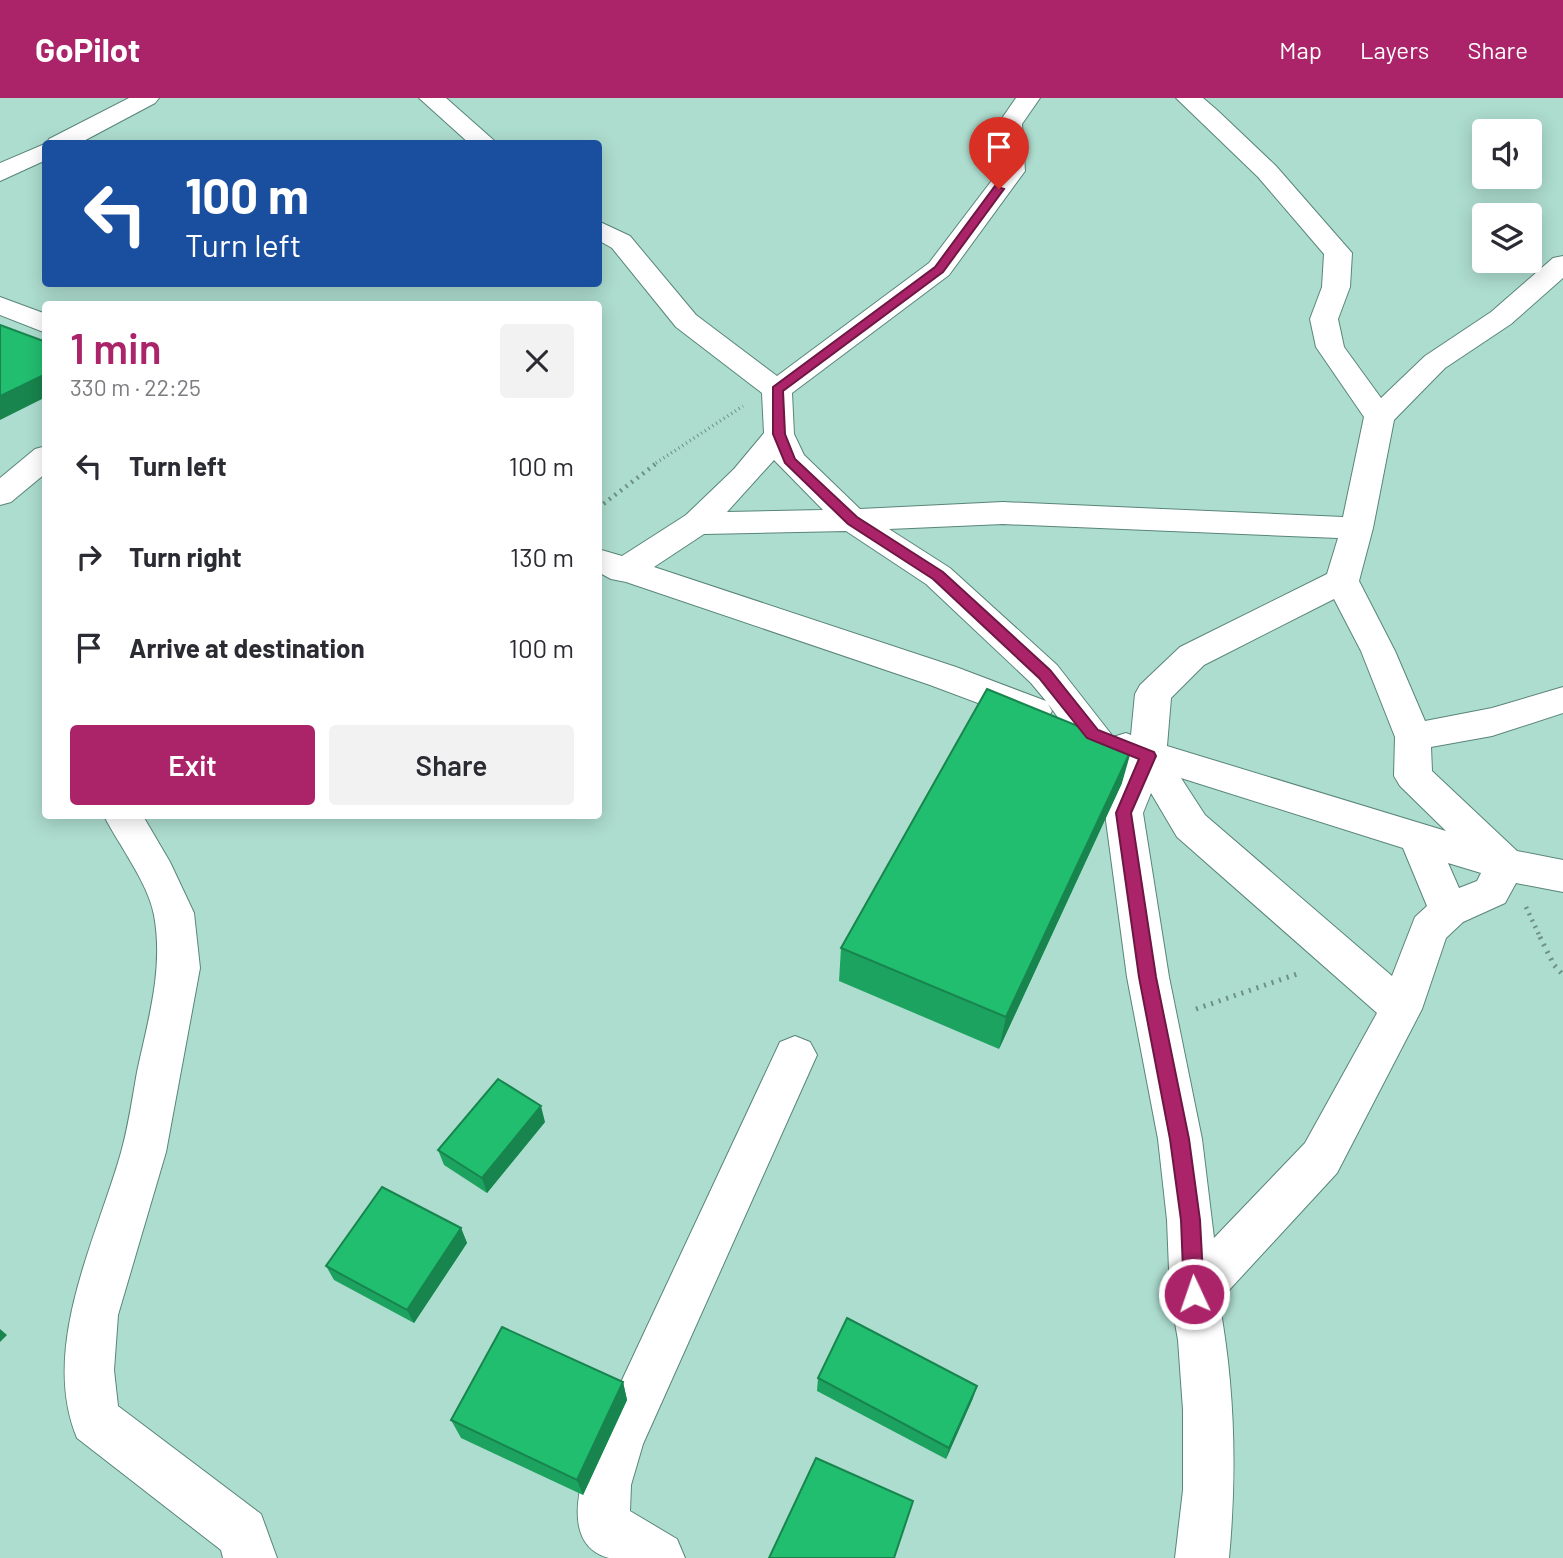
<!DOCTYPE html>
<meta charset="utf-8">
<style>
:root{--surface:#fff;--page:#f2f2f3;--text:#2b2b33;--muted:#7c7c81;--accent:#ab2469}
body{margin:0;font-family:Barlow,sans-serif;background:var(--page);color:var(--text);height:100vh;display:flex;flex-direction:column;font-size:26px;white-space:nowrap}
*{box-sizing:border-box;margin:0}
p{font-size:23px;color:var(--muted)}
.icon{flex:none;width:38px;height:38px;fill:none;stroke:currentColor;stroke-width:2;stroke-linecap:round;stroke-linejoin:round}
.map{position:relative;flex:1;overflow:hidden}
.sheet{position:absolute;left:42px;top:203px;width:560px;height:518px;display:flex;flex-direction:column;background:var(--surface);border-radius:7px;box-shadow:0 4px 18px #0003}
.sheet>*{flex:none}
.guide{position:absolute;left:42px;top:42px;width:560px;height:147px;border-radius:7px;box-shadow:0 4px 18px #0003;background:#1a4fa0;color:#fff;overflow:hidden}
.fabs{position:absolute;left:1472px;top:21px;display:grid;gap:14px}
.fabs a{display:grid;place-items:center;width:70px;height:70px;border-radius:7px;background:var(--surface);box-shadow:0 4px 18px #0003;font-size:35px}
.pin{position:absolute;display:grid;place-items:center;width:60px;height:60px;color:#fff;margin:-72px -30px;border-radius:50% 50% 50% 0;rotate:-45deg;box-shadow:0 0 7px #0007}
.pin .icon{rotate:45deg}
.me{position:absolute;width:77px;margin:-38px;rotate:357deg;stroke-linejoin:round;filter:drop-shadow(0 0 5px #0008)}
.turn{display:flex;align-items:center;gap:24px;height:147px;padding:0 28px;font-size:32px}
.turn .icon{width:91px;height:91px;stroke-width:2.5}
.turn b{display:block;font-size:49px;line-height:60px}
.round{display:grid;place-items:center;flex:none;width:74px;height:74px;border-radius:7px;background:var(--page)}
.head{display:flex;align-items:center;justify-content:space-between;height:119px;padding:0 28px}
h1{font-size:42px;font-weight:600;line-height:52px;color:var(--accent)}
.cta{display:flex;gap:14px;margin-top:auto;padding:14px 28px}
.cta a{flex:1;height:80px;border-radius:7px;background:var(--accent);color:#fff;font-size:28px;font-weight:600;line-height:80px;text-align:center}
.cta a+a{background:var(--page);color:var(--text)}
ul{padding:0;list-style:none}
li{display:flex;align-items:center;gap:21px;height:91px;padding:0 28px}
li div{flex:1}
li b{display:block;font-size:26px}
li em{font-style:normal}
header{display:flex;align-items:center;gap:42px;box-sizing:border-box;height:98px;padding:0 35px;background:var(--accent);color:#fff}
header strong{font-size:33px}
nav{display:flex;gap:38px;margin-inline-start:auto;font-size:24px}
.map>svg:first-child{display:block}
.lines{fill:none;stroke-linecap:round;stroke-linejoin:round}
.minor-casing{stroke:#598579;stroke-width:2}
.path-far2{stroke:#6d9186;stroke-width:3.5;stroke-dasharray:1 3.5;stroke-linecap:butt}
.path-far1{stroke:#6d9186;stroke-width:4.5;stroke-dasharray:2 5;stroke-linecap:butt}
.path{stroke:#6d9186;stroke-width:5;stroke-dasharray:2 6;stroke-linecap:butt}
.minor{fill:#fff;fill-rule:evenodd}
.wall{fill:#1da360}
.shaded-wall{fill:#18854e}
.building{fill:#22be70;stroke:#18854e;stroke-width:2}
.route{fill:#ab2469;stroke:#6f1744;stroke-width:2}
</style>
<header>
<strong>GoPilot</strong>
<nav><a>Map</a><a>Layers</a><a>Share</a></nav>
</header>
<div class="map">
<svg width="1563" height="1460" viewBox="0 0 1563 1460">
<rect width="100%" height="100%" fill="#adddcf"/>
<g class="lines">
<defs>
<path id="minor" d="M 129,0 L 159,0 L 155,5 L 78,46 L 46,46 L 46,62 L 0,83 L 0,65 L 47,45 L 49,41 Z
M 419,0 L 446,0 L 498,46 L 470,46 Z
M 1016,0 L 1040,0 L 1022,26 L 1025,73 L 949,177 L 792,295 L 794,336 L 804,357 L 860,411 L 1003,404 L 1343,419 L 1364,319 L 1316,249 L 1310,221 L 1322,189 L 1324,156 L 1258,79 L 1176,0 L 1203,0 L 1217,12 L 1276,68 L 1352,155 L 1350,189 L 1338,221 L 1344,249 L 1381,300 L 1425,258 L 1491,214 L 1553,160 L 1563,158 L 1563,180 L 1511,226 L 1445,270 L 1394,322 L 1373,430 L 1359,483 L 1395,553 L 1425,623 L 1492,610 L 1563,589 L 1563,615 L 1492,638 L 1431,649 L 1432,673 L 1517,753 L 1563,762 L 1563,794 L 1516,785 L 1505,805 L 1463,824 L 1446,840 L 1422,911 L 1337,1075 L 1219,1203 C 1235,1289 1237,1374 1229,1460 L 1175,1460 L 1183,1392 L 1183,1312 L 1178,1242 L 1170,1196 L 1167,1122 L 1158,1041 L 1127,879 L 1105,715 L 1127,663 L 1113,659 L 1108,649 L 1113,639 L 1126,635 L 1131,637 L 1135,596 L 1140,587 L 1180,549 L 1327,476 L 1338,440 L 1003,426 L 889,431 L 950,470 L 1057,567 L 1111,636 L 1106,646 C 1077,655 1064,626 1048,606 L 1052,613 L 1047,622 L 1034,626 L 930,587 L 626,484 L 611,481 L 598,474 L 598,451 L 622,458 L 686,417 L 734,371 L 764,335 L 762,295 L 676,229 L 612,150 L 598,142 L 598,123 L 630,138 L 696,217 L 777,278 L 929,165 L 999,73 L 998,26 ZM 774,362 L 823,412 L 727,414 ZM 846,433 L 926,486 L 1031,585 L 1046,603 L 956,569 L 654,469 L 704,436 ZM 1334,501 L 1361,553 L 1395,639 L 1394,678 L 1400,688 L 1446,733 L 1167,648 L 1171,600 L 1204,567 ZM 1181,680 L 1403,750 L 1427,808 L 1415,819 L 1392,878 L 1205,717 ZM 1151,695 L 1177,739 L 1377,915 L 1305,1045 L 1214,1140 L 1202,1041 L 1169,879 L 1143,715 ZM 1448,765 L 1481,775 L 1477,783 L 1459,790 Z
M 0,199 L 46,216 L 46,235 L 0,217 Z
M 46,348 L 46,375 L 11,404 L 0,407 L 0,380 L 35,351 Z
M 104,718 L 143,718 L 170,764 L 194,815 L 200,870 L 166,1054 L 118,1217 L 114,1272 L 118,1308 L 261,1416 L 277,1460 L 223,1460 L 221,1452 L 77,1340 C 40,1251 95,1144 120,1058 C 128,1031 132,1002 137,974 C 148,922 164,871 154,817 C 148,785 119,747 104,718 Z
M 795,938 L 810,944 L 817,957 L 643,1346 L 631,1387 L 630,1413 L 677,1441 L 685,1460 C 668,1460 622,1460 609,1460 C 557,1446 583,1376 594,1342 L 780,944 Z"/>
</defs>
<use href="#minor" class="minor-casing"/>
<path class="path-far2" d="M 656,365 L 743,308"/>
<path class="path-far1" d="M 598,410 L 658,364
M 1526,809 L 1541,841"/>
<path class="path" d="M 1540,839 L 1554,867 L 1563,877
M 1196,911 L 1300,875"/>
<use href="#minor" class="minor"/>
</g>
<path class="wall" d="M 1122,685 L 999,951 L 839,883 L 841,850 Z
M 545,1024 L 487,1095 L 444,1067 L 438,1052 Z
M 461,1130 L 467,1145 L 414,1225 L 334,1182 L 326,1168 Z
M 818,1280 L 973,1300 L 946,1361 L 817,1293 Z
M 623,1284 L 627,1302 L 583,1397 L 461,1340 L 451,1322 Z"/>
<path class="shaded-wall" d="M 46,276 L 46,299 L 0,322 L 0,298 Z
M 1132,650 L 1122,685 L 999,951 L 1006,919 Z
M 541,1008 L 545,1024 L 487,1095 L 482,1080 Z
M 461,1130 L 467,1145 L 414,1225 L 407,1212 Z
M 0,1231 L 7,1237 L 0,1244 Z
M 623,1284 L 627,1302 L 583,1397 L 577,1382 Z
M 977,1288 L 973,1300 L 946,1361 L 949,1350 Z"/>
<path class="building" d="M 0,227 L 46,244 L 46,276 L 0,298 Z
M 987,591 L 1132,650 L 1006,919 L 841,850 Z
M 498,981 L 541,1008 L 482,1080 L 438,1052 Z
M 382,1089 L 461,1130 L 407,1212 L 326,1168 Z
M 847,1220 L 977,1288 L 949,1350 L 818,1280 Z
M 502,1229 L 623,1284 L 577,1382 L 451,1322 Z
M 816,1360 L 913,1403 L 894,1460 L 769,1460 Z"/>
<path class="route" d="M 995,88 L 1004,91 L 943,174 L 783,293 L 785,336 L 795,361 L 857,419 L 943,474 L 1050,572 L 1098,632 L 1154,654 L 1156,658 L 1131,715 L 1156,879 L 1189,1041 L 1200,1122 L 1204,1196 L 1201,1203 L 1194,1205 L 1187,1203 L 1184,1196 L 1181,1122 L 1170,1041 L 1139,879 L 1116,715 L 1139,661 L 1087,640 L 1039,580 L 933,481 L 848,426 L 785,365 L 773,336 L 773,289 L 935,169 Z"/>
</svg>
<div class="fabs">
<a><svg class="icon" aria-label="sound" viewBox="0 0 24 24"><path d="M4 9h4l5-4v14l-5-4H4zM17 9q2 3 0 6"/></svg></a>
<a><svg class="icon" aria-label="layers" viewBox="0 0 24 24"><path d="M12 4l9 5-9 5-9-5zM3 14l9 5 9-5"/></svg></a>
</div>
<div class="pin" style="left:999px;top:91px;background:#d93025"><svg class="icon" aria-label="arrive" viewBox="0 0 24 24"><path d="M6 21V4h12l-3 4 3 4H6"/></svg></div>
<svg class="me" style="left:1194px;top:1196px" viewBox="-20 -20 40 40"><circle r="17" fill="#ab2469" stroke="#fff" stroke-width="3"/><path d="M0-11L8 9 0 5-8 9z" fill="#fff"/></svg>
<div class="guide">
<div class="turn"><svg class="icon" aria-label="left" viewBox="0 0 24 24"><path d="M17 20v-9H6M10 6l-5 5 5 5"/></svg><div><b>100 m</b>Turn left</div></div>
</div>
<section class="sheet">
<div class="head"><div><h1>1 min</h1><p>330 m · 22:25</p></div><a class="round"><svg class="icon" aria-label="close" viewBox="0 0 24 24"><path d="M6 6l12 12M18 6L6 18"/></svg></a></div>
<ul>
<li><svg class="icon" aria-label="left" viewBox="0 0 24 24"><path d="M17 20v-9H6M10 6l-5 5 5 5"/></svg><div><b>Turn left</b></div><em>100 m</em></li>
<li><svg class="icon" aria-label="right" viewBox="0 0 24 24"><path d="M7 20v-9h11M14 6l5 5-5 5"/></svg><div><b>Turn right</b></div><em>130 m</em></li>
<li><svg class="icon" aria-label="arrive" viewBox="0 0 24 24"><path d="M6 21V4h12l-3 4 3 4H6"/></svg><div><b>Arrive at destination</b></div><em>100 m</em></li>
</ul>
<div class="cta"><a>Exit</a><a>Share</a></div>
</section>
</div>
